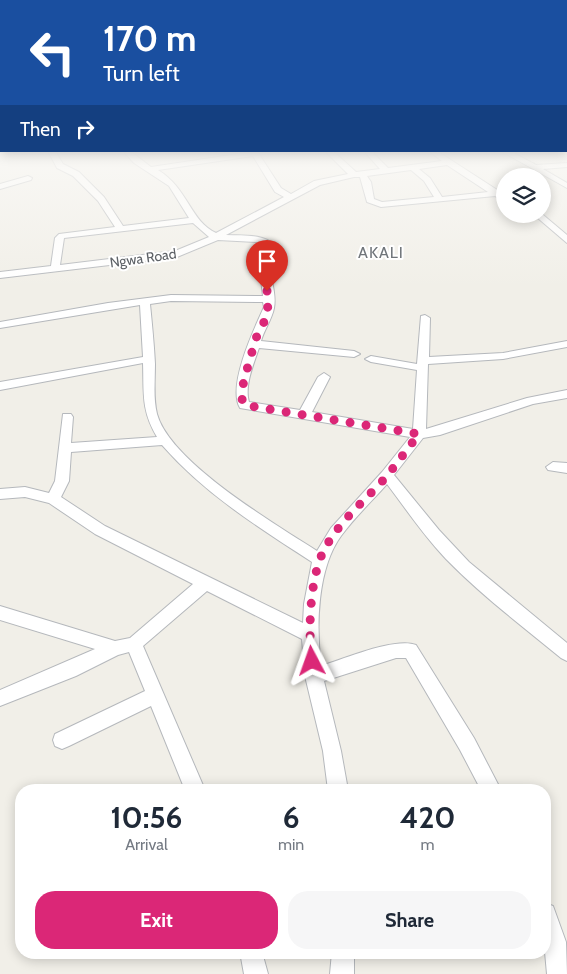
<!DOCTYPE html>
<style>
:root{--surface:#fff;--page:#f6f6f7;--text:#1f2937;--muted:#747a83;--accent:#db2777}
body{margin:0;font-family:Cabin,sans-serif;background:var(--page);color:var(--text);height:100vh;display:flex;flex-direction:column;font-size:19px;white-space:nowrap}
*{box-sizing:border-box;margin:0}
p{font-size:16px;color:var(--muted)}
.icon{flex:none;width:28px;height:28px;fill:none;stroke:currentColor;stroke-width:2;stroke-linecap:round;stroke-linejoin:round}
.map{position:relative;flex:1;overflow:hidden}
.panel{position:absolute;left:15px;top:784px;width:536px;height:175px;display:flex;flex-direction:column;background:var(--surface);border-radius:20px;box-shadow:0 2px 12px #0003}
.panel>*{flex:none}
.guide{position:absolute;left:0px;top:0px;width:568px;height:152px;box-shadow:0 2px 12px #0003;background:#1a4fa0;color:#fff;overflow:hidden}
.controls{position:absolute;left:496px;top:168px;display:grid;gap:10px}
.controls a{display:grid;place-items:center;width:55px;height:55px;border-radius:50%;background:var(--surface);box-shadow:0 2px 12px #0003;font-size:25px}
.pin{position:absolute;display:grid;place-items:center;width:42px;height:42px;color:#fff;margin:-51px -21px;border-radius:50% 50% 50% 0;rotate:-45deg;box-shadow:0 0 5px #0007}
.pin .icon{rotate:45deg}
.me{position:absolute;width:55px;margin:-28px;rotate:356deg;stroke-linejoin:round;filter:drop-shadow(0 0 4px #0008)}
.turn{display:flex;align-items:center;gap:18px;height:105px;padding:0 20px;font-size:22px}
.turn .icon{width:65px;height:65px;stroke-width:2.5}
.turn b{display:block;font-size:35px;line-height:42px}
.then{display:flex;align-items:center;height:48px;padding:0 20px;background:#0003;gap:10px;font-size:19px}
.eta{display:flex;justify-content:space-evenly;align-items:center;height:85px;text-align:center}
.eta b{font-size:30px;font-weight:800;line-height:35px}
.action{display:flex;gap:10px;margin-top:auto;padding:10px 20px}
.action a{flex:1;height:58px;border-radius:20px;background:var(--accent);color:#fff;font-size:20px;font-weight:800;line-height:58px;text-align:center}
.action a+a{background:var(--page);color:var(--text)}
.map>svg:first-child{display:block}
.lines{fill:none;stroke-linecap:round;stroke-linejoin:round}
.minor-casing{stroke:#b5b8bc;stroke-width:2}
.minor{fill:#fff;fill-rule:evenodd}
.route{stroke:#db2777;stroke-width:9;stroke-dasharray:0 16.2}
.labels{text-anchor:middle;stroke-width:4;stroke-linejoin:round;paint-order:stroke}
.far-street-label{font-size:14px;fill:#5f6368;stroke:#fff}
.far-quarter-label{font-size:16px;letter-spacing:1px;fill:#70757a;stroke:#fff}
</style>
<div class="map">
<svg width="567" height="974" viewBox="0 0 567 974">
<rect width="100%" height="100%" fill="#f1efe8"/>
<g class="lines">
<defs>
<path id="minor" d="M 48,151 L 55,151 L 63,164 L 79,172 L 104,197 L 123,226 L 189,218 L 169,186 L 134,163 L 123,151 L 130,151 L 151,167 L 257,151 L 281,188 L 291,194 L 314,181 L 348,174 L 325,151 L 333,151 L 356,172 L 380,169 L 364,151 L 371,151 L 388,168 L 442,161 L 429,151 L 437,151 L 505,195 L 505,201 L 495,196 L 381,207 L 367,202 L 360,177 L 354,177 L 320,185 L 226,235 C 243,236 263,233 276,246 C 263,271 278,287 274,308 C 272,319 264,330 261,341 L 354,351 L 360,354 L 354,357 L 259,348 C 254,363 244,386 249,402 L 300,410 L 318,377 L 324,373 L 330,377 L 312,412 L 413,429 L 417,370 L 371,362 L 365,359 L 371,356 L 417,364 L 421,316 L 425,315 L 430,318 L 429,357 L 503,353 L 567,341 L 567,347 L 503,359 L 428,364 L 426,429 L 527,398 L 567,390 L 567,398 L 533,404 L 440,435 L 423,438 L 394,475 L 439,530 L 469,562 L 567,643 L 567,661 L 561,658 C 522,626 481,595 446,559 C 424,536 406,509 387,484 C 372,501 354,518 341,536 C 317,569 316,627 321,666 C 344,659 395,637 416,645 L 474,738 L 501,790 L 481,790 L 460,750 L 406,658 L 396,658 L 324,681 L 341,751 L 348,790 L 328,790 L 323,751 L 305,676 L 302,639 L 207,591 L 143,646 L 205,790 L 185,790 L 151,706 L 69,746 L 62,749 L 55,746 L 53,740 L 55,734 L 145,691 L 129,652 L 118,655 L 76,676 L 0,706 L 0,690 L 95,649 L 0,620 L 0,606 L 115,641 L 130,638 L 193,584 L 95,534 L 49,503 L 25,497 L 0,499 L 0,489 L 25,487 L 49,493 L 55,481 L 63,414 L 71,414 L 73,417 L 71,443 L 157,437 C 141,410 144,393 143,363 L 0,390 L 0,382 L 143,357 L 140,305 L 0,328 L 0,322 L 108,303 L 171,295 L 263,296 C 261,279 258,263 266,247 L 256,242 L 218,240 L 177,257 L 0,278 L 0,272 L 51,266 L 55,238 L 59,234 L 115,227 L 98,201 L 73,176 L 57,168 ZM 253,156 L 275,192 L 284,197 L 216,233 C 190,221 188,188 158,170 ZM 447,165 L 488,192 L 442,197 L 430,178 L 419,169 ZM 411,170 L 424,181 L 434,197 L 382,202 L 374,199 L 371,182 L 367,176 ZM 193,223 L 209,237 L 175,251 L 60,265 L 64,238 ZM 171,301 L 263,302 L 264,307 C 254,329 227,386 240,408 L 410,437 L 382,472 L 331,528 L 317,551 C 275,524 170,462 157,414 C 153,398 155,381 155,364 C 154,344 152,324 150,304 ZM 162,445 C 204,493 259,528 312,562 L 304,604 L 303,623 L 105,526 L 61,497 L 69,481 L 71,452 Z
M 501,151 L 510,151 L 536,165 L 567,163 L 567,167 L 543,169 L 567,183 L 567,188 Z
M 28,176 L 32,178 L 31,180 L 0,189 L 0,184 Z
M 533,214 L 542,214 L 567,235 L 567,243 Z
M 553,462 L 567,463 L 567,473 L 548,470 L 546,467 Z
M 545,903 L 553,906 L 566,942 L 567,974 L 547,974 L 545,952 Z
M 240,952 L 262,952 L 268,974 L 244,974 Z
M 332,952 L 354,952 L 354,974 L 330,974 Z"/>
</defs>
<use href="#minor" class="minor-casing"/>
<use href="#minor" class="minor"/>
</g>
<linearGradient id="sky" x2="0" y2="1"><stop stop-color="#8fc3f1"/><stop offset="0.53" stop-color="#f9f8f5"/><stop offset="1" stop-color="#f9f8f5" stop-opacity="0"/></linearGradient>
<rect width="567" height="287" fill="url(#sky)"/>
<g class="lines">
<path class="route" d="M 267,291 L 268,314 L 256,338 L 244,380 L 241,396 L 244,405 L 419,434 C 408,448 398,462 387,476 C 364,502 333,526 320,559 C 310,587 308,631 312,661"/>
</g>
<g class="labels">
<g class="far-street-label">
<text transform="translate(143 258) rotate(-8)" y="5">Ngwa Road</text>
</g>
<g class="far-quarter-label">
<text x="381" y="258">AKALI</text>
</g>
</g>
</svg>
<div class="controls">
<a><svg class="icon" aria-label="layers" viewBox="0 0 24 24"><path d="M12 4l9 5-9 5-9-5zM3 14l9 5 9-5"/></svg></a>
</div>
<div class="pin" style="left:267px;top:291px;background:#d93025"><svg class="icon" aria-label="arrive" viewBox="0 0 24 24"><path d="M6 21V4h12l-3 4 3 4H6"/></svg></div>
<svg class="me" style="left:312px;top:661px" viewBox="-20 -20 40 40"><path d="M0-17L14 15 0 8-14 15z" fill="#db2777" stroke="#fff" stroke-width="4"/></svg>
<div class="guide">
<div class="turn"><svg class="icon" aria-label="left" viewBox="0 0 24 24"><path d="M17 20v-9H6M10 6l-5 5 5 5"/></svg><div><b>170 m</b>Turn left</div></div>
<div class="then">Then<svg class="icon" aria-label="right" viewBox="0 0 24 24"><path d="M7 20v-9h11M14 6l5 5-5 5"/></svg></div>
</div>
<section class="panel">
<div class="eta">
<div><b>10:56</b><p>Arrival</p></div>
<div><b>6</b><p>min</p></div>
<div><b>420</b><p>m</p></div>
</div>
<div class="action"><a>Exit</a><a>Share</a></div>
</section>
</div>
